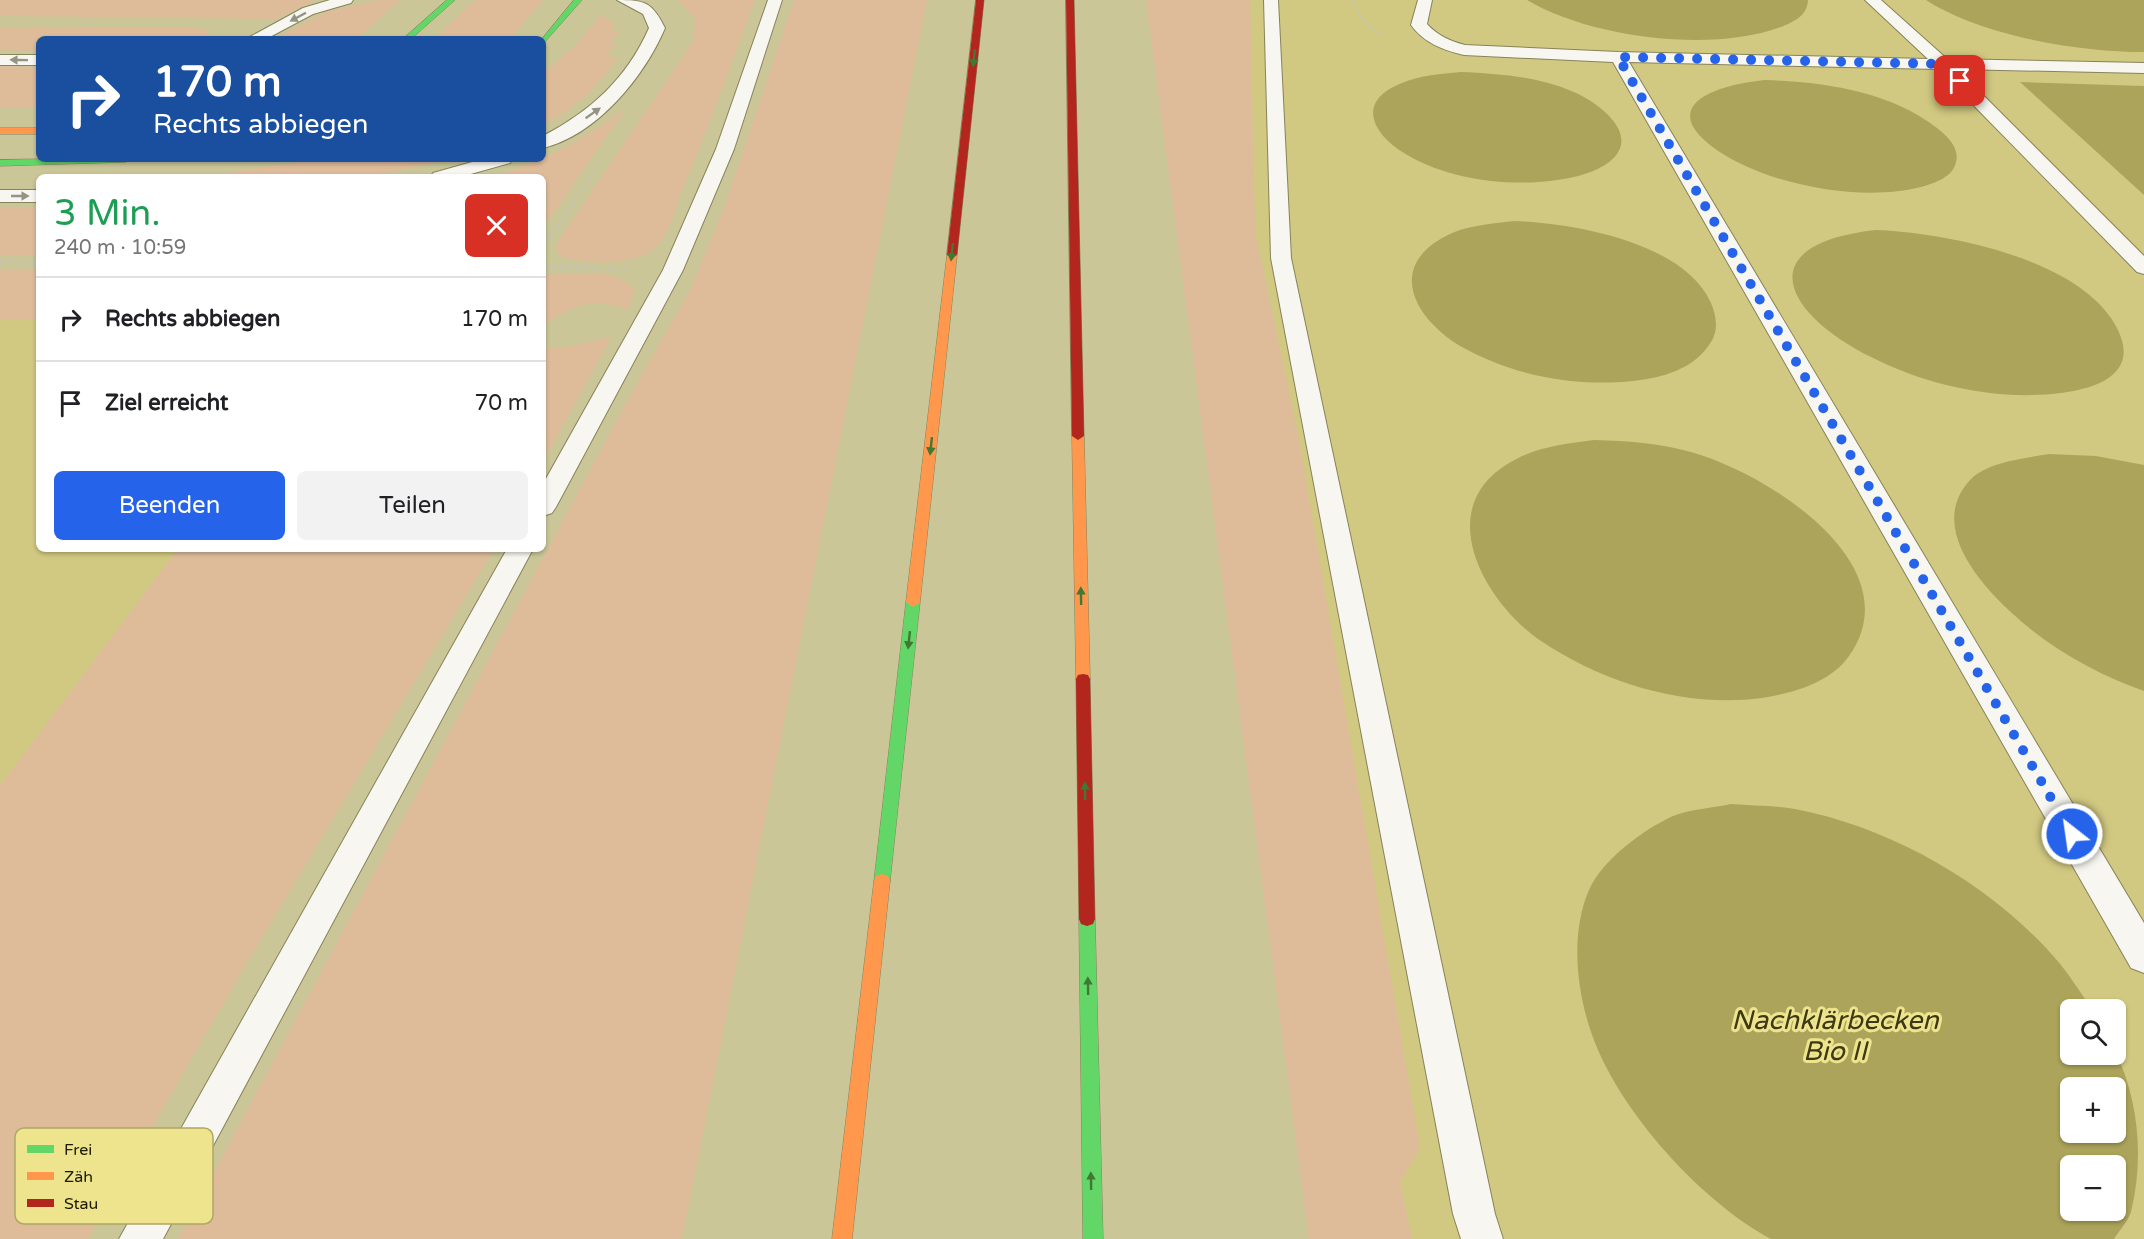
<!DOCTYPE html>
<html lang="de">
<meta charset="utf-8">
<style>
:root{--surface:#fff;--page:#f2f2f2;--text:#202124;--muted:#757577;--line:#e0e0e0;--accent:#2563eb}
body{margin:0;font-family:"Varela Round",sans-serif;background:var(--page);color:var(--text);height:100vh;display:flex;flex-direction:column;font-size:22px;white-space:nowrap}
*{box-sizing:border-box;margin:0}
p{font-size:20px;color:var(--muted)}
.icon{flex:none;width:33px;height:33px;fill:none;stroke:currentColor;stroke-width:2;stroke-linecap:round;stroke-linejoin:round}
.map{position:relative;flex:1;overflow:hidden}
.sheet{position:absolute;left:36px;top:174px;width:510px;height:378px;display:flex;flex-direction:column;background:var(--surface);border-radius:9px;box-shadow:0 2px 4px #0004}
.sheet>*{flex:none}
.banner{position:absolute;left:36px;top:36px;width:510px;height:126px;border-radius:9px;box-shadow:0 2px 4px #0004;background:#1a4fa0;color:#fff;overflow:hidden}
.tools{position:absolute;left:2060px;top:999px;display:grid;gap:12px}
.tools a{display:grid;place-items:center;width:66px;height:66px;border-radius:9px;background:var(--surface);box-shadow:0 2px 4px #0004;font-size:30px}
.pin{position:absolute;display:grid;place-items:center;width:51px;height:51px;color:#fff;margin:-26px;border-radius:12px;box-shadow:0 3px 9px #0006}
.me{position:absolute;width:66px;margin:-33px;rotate:330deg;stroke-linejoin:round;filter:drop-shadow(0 0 4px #0008)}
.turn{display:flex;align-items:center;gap:21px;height:126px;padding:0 18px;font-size:27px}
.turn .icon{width:78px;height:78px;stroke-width:2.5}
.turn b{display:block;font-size:42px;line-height:51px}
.round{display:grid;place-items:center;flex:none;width:63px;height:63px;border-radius:9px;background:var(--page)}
.head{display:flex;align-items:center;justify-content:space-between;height:102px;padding:0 18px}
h1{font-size:36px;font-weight:600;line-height:45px;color:#1e9e55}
.button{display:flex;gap:12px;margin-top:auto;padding:12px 18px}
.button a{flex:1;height:69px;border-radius:9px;background:var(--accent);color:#fff;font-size:24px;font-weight:600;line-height:69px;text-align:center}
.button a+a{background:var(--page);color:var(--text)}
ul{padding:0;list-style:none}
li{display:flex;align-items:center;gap:18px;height:84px;padding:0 18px;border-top:2px solid var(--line)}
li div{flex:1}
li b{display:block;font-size:22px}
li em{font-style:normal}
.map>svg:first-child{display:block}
.built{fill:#d1c981;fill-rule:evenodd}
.green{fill:#debc9a}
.water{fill:#aca45a;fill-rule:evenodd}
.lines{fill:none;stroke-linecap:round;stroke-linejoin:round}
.lane-casing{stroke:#87835a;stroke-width:2}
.fast-casing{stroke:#87835a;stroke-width:1}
.slow-casing{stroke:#87835a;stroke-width:1}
.jam-casing{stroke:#87835a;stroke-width:1}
.path-far1{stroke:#c4c3b5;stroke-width:2;stroke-dasharray:3 3;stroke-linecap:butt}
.path{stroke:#c4c3b5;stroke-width:3;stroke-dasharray:4 4;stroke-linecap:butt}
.lane{fill:#f7f6f0;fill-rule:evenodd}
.fast{fill:#63d668;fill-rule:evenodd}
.slow{fill:#ff974d;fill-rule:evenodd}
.jam{fill:#b3261e;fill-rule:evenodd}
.oneway{fill:#949384}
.oneway2{fill:#407834}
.route{stroke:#2563eb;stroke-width:10;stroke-dasharray:0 18}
.labels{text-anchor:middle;stroke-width:6;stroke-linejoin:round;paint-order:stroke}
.near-water-label{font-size:27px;font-style:italic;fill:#3d3914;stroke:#eee48e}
.key{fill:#eee48e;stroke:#afa764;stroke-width:1.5}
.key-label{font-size:16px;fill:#1c1901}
</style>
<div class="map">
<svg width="2144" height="1239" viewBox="0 0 2144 1239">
<rect width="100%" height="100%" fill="#cac698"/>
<path class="built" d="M 1250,0 L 2144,0 L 2144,1239 L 1369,1239 L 1299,440 L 1255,231 ZM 2070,1010 L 2115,1010 L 2115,1054 L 2070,1054 ZM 2070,1088 L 2115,1088 L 2115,1132 L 2070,1132 ZM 2070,1166 L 2115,1166 L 2115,1210 L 2070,1210 Z
M 0,319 L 39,319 L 39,549 L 178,549 L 0,786 Z"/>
<path class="green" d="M 0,0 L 315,0 L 276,19 L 0,16 Z
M 380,0 L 400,0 L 356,39 L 273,39 L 328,11 Z
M 475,0 L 543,0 L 510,39 L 434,39 Z
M 677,0 L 755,0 C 731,65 708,129 681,193 C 675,209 669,235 656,247 C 631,268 588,264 559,256 L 556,244 L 694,40 L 695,17 Z
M 794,0 L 927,0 L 682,1239 L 178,1239 L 626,403 L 690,290 L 721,216 Z
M 1146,0 L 1250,0 L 1255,231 L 1299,440 L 1420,1147 L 1400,1182 L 1412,1239 L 1309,1239 Z
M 601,15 L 614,23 L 613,32 L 620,32 L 609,44 L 616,44 L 606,56 L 618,57 C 595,89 578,107 543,125 L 543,73 L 577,44 Z
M 190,27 L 206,29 L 208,36 L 205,39 L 39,39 L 39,51 L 0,50 L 0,28 Z
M 0,66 L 39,67 L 39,107 L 0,107 Z
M 627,107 L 543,228 L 543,177 L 492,177 C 542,161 586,140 627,107 Z
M 317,159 L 455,159 L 397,171 L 351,177 L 178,177 L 211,175 Z
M 0,208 L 39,208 L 39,256 L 0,256 Z
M 0,270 L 39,270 L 39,319 L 0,319 Z
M 543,275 C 569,275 620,265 635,291 L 627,310 C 590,296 575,305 543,325 Z
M 611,337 L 543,462 L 543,347 L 567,347 Z
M 178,549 L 494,549 L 245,966 L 88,1239 L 0,1239 L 0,786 Z"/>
<path class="water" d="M 1527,0 L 1808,0 C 1807,16 1795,21 1781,27 C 1712,53 1591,38 1527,0 Z
M 1926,0 L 2144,0 L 2144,52 C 2078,52 1982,36 1926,0 Z
M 1461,72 C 1509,74 1575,79 1610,117 C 1617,125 1623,134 1621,145 C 1617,163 1593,172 1578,176 C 1526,189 1456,183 1409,156 C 1374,137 1353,102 1402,83 C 1421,75 1441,74 1461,72 Z
M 1765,80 C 1824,82 1889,91 1937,128 C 1947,136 1960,148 1956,162 C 1953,177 1935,183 1921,187 C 1863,202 1774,186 1723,154 C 1650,107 1714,85 1765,80 Z
M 2020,82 L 2144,86 L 2144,195 Z
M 1514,221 C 1573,223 1684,242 1711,303 C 1716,315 1719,330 1711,342 C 1695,369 1662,378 1633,381 C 1575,387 1514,376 1462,347 C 1417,321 1385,269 1444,237 C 1465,225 1491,224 1514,221 Z
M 1876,230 C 1947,233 2084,259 2118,330 C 2124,343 2127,357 2118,369 C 2105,386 2080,390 2061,393 C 1998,401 1928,386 1871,357 C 1784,314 1748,244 1876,230 Z
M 1594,440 C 1627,441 1659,443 1691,452 C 1764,472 1914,564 1849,656 C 1830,683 1793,693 1762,698 C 1685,708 1606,684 1541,641 C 1485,603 1431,509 1509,463 C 1535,447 1564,444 1594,440 Z
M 2049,454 L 2096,456 L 2144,465 L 2144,691 C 2104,677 2061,654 2028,627 C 1989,595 1923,529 1971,479 C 1988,462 2026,458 2049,454 Z
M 1731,804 C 1752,806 1774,805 1795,809 C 1894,828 1996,887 2061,965 C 2072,979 2082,995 2092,1009 L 2070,1010 L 2070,1054 L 2115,1054 L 2115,1051 C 2139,1100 2144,1159 2131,1212 C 2128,1221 2119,1231 2114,1239 L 1771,1239 C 1703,1202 1629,1121 1598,1050 C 1578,1004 1568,938 1589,890 C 1603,859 1643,830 1673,816 C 1690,809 1713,808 1731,804 ZM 2070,1088 L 2115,1088 L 2115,1132 L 2070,1132 ZM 2070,1166 L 2115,1166 L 2115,1210 L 2070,1210 Z"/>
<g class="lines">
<defs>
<path id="lane" d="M 330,0 L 353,0 L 351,3 L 313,14 L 266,39 L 246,39 L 303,8 Z
M 617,0 C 645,0 652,2 665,28 C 644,77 597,135 543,148 L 543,136 C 591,111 627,78 649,28 L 643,14 Z
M 768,0 L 782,0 L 734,149 L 683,270 L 556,507 L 552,513 L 543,516 L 543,484 L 663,270 L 716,149 Z
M 1264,0 L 1278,0 L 1291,258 L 1495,1214 L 1503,1239 L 1461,1239 L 1453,1214 L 1271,258 Z
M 1418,0 L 1432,0 L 1427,24 C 1438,36 1450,41 1465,45 L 1618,52 L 1928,59 L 1865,0 L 1881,0 L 1947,59 L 2144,63 L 2144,73 L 1957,69 L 2144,256 L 2144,274 L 2137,272 L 1938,69 L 1629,62 L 2144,923 L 2144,973 L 2131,968 L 1613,62 L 1464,55 C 1443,50 1424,43 1411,25 Z
M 0,55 L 39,55 L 39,65 L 0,65 Z
M 483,159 L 512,159 L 510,163 L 460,177 L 431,177 L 433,173 Z
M 0,190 L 39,190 L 39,202 L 0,202 Z
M 507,549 L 533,549 L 163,1239 L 119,1239 Z"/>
<path id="fast" d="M 447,0 L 455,0 L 411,39 L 403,39 Z
M 574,0 L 582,0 L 543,44 L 542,39 Z
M 43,159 L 130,159 L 126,162 L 0,166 L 0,160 Z
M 913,597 L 920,602 L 890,881 L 888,886 L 882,888 L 876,886 L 874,881 L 906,602 Z
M 1087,912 L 1093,914 L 1095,919 L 1103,1239 L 1083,1239 L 1079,919 L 1081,914 Z"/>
<path id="slow" d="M 0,128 L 39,128 L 39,134 L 0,134 Z
M 952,252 L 957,255 L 920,602 L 913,607 L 906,602 L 947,255 Z
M 1078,432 L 1084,436 L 1090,679 L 1088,683 L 1078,683 L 1076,679 L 1072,436 Z
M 882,874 L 888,876 L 890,881 L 852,1239 L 832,1239 L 874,881 L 876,876 Z"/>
<path id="jam" d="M 976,0 L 984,0 L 957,255 L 952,258 L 947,255 Z
M 1066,0 L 1074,0 L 1084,436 L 1078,440 L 1072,436 Z
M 1083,674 L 1088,675 L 1090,679 L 1095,919 L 1093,924 L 1087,926 L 1081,924 L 1079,919 L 1076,679 L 1078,675 Z"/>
</defs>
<use href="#lane" class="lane-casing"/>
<use href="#fast" class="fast-casing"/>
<use href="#slow" class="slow-casing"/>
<use href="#jam" class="jam-casing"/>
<path class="path-far1" d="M 1352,0 L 1363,21 L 1380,35
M 574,202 L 600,163"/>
<path class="path" d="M 543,247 L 575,201
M 0,262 L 39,263
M 543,267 L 625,269"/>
<use href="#lane" class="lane"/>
<use href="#fast" class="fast"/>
<use href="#slow" class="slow"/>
<use href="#jam" class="jam"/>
</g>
<defs><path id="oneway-solid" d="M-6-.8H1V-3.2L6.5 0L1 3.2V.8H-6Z" transform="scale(1.5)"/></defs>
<g class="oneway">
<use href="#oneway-solid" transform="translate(298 17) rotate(152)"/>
<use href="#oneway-solid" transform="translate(19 60) rotate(-179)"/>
<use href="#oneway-solid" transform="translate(593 113) rotate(-35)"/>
<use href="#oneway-solid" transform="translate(20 196)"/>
</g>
<g class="oneway2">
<use href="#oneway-solid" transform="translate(974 58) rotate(96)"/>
<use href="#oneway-solid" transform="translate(952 252) rotate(96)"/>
<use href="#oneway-solid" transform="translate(931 446) rotate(96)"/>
<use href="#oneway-solid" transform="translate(1081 596) rotate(-91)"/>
<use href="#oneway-solid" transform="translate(909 640) rotate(96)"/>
<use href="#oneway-solid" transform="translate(1085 791) rotate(-91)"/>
<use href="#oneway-solid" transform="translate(1088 986) rotate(-91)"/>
<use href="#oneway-solid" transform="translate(1091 1181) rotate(-91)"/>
</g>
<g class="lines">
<path class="route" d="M 1960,81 L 1943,64 L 1618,57 L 2072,834"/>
</g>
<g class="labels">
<g class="near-water-label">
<text x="1835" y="1029">Nachklärbecken<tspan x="1835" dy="31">Bio II</tspan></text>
</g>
</g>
<rect x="15" y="1128" width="198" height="96" rx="9" class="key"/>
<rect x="27" y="1145" width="27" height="8" fill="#63d668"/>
<rect x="27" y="1172" width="27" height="8" fill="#ff974d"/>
<rect x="27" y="1199" width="27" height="8" fill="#b3261e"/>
<g class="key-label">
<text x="64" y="1155">Frei</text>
<text x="64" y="1182">Zäh</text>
<text x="64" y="1209">Stau</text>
</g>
</svg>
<div class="tools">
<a><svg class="icon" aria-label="search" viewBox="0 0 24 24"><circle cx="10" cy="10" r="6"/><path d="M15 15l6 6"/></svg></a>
<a>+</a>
<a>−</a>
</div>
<div class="pin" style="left:1960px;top:81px;background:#d93025"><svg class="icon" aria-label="arrive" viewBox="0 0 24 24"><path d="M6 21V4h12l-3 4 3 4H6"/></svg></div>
<svg class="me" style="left:2072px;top:834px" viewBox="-20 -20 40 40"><circle r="17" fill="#2563eb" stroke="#fff" stroke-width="3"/><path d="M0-11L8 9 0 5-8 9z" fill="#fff"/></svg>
<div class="banner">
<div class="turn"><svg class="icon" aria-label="right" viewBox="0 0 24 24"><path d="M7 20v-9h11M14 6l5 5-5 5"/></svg><div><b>170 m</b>Rechts abbiegen</div></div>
</div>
<section class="sheet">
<div class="head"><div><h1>3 Min.</h1><p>240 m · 10:59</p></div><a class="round" style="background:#d93025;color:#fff"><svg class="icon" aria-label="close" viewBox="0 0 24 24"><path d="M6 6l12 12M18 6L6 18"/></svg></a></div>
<ul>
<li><svg class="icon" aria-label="right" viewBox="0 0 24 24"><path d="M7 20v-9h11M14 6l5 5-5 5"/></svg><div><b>Rechts abbiegen</b></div><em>170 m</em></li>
<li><svg class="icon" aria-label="arrive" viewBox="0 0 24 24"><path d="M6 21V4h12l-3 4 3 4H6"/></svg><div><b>Ziel erreicht</b></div><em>70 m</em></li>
</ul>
<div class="button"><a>Beenden</a><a>Teilen</a></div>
</section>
</div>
